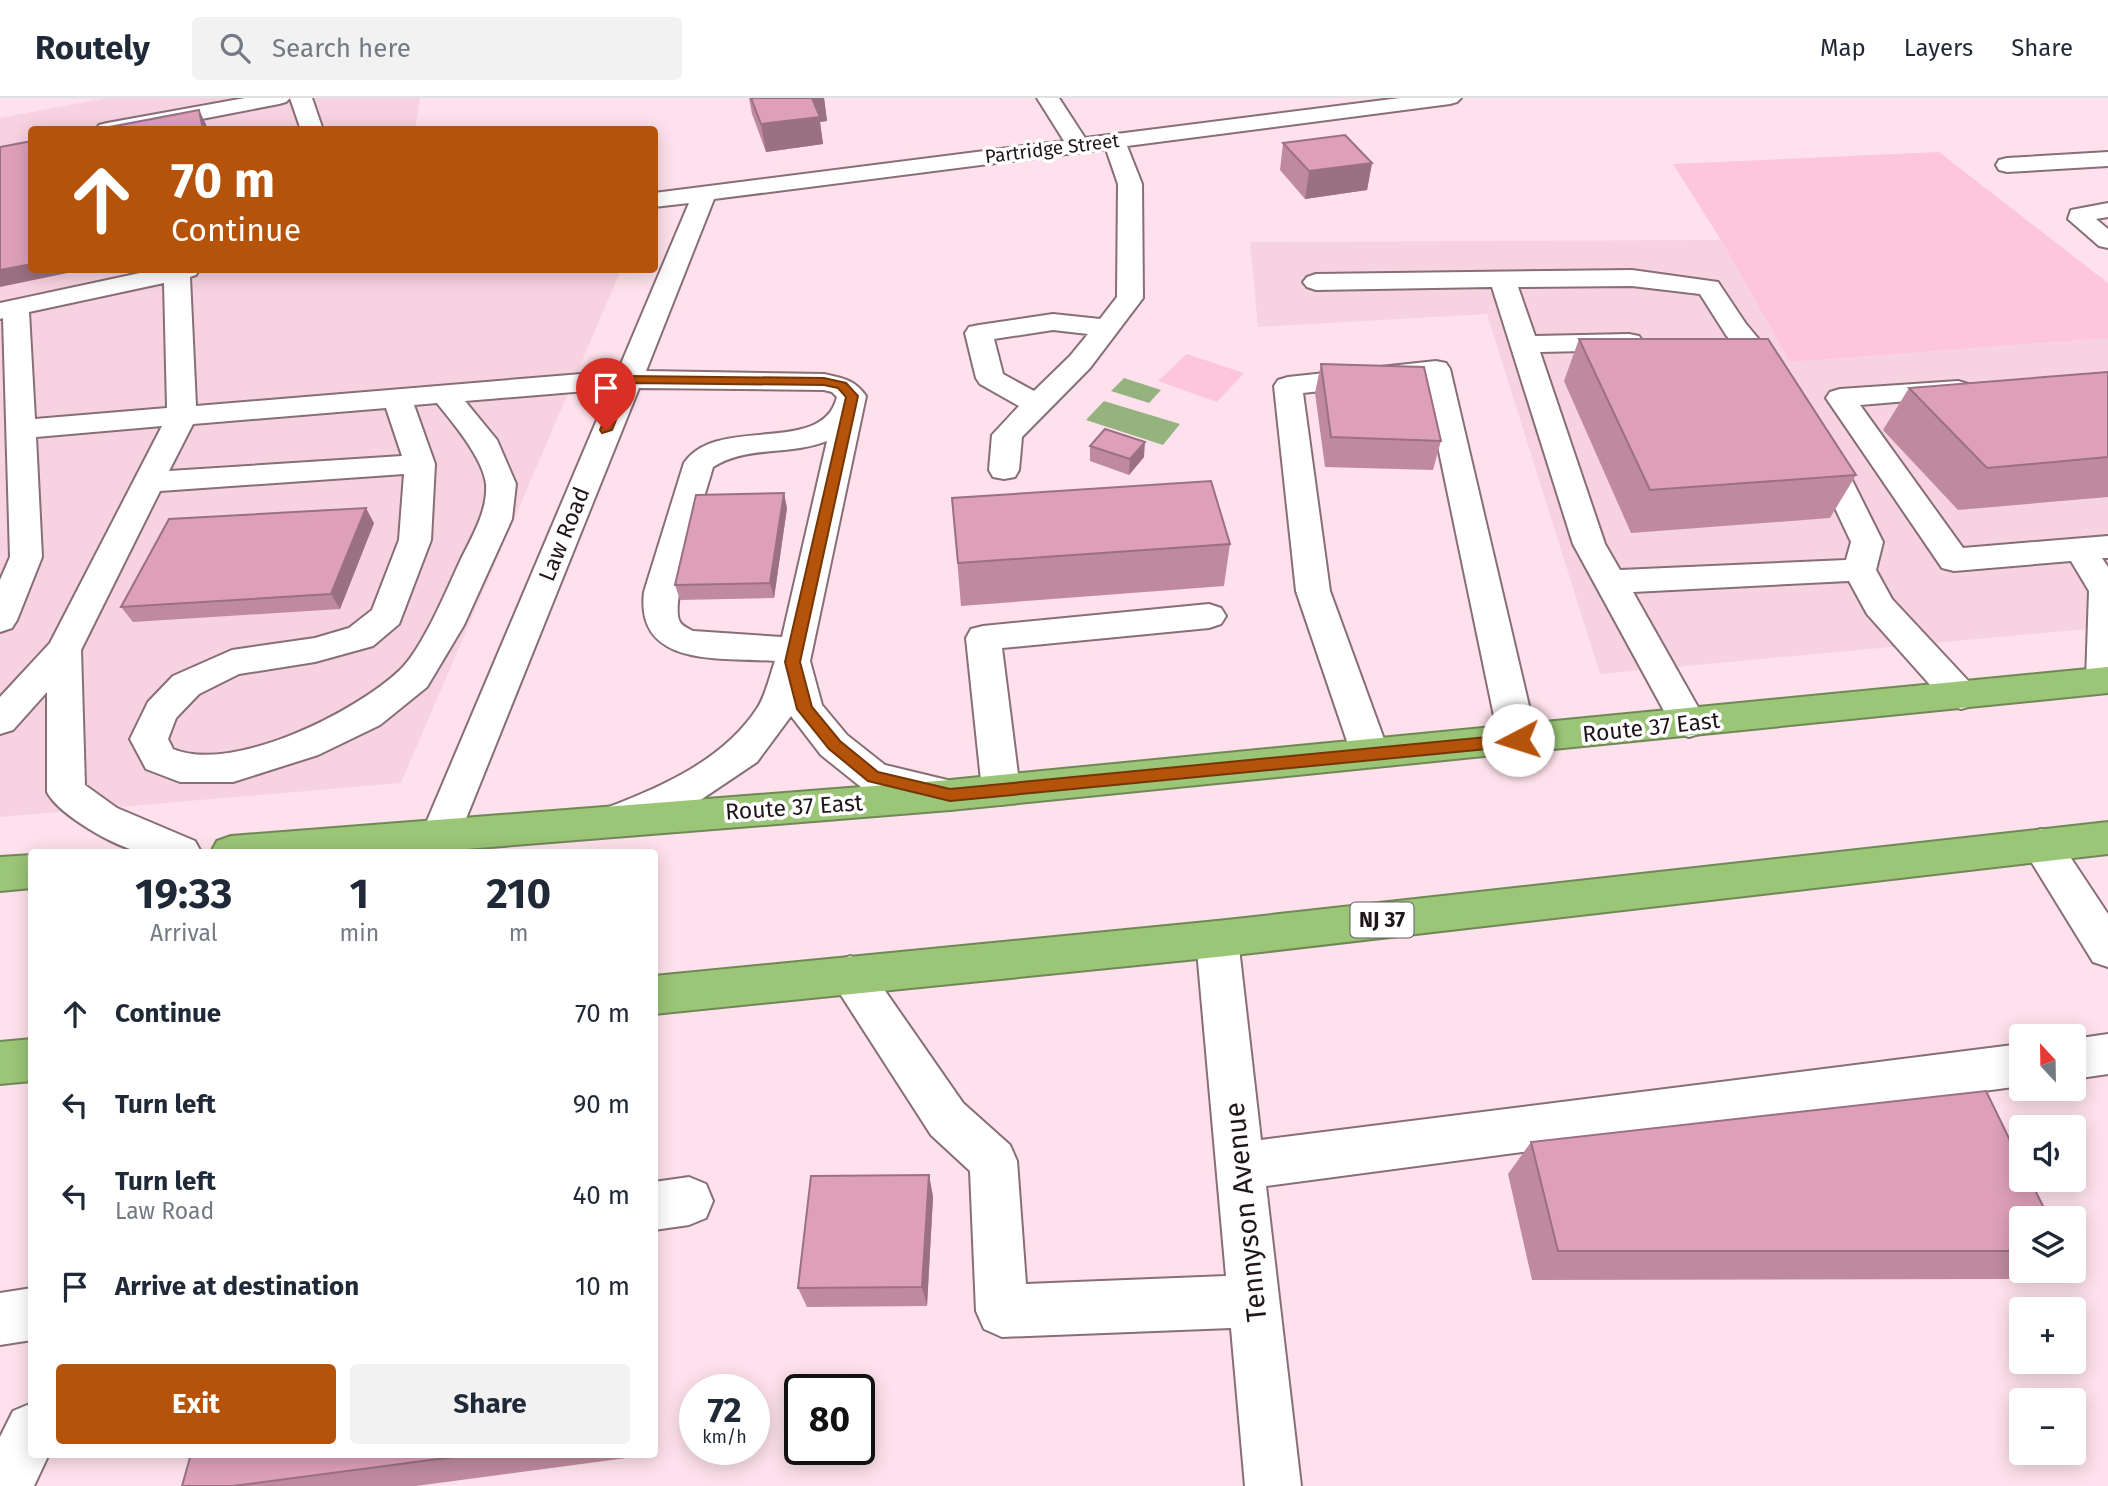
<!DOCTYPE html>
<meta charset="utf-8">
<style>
:root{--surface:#fff;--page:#f2f2f3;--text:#1f2937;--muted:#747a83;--line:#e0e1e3;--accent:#b45309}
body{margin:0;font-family:"Fira Sans",sans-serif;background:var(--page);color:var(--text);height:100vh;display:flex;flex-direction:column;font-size:26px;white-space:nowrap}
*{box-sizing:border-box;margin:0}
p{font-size:23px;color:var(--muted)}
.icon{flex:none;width:38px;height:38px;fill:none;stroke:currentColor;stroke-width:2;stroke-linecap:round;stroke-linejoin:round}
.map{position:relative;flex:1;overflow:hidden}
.drawer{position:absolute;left:28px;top:751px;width:630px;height:609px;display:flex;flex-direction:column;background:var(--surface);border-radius:7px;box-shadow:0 4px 18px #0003}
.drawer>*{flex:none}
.guide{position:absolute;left:28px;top:28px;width:630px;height:147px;border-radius:7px;box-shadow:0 4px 18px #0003;background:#b45309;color:#fff;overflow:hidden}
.needle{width:46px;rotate:338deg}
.fabs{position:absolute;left:2009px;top:926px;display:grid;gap:14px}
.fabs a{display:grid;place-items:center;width:77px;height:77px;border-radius:7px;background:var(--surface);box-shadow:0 4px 18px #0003;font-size:35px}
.speed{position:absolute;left:679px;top:1276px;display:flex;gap:14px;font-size:35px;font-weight:700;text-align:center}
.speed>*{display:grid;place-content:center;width:91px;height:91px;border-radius:50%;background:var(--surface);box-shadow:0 4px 18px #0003;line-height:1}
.speed small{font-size:18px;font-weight:400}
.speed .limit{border:4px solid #111;border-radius:10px;background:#fff;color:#111}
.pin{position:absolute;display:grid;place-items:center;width:60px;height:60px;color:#fff;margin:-72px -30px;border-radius:50% 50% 50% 0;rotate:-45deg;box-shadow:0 0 7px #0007}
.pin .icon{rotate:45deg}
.me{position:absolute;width:77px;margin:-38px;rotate:265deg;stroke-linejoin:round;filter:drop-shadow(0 0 5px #0008)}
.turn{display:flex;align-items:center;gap:24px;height:147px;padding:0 28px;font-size:32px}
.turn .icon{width:91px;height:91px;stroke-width:2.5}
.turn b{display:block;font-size:49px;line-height:60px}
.eta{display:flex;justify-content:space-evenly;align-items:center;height:119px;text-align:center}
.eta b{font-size:42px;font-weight:700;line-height:49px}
.button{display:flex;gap:14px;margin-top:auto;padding:14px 28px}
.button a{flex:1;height:80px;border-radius:7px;background:var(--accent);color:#fff;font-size:28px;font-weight:700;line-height:80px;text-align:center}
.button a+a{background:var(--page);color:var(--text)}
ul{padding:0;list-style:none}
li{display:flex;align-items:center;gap:21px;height:91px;padding:0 28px}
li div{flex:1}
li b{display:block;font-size:26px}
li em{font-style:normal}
header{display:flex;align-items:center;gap:42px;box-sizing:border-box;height:98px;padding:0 35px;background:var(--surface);border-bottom:2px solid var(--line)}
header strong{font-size:33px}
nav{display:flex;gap:38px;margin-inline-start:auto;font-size:24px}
.search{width:490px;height:63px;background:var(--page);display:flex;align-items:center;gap:18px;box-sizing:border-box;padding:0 24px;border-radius:7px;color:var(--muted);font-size:26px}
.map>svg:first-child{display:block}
.built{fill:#f7d2e0}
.green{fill:#fdc6dc}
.water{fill:#95b37e}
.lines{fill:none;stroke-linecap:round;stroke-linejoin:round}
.minor-casing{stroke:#876e77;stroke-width:4}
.highway-casing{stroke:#708856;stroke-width:4}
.minor{fill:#fff;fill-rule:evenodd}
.highway{fill:#9bc577;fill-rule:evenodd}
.wall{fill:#bf8a9f}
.shaded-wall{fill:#9b7082}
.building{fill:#dea0b9;stroke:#9b7082;stroke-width:2}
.route{fill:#b45309;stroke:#753606;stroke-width:2}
.labels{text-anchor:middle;stroke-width:7;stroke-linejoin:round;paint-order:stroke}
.far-street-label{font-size:19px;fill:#20161a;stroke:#fff}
.shield{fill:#fff;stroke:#635c5f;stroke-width:2}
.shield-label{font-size:21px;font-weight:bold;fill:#20161a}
.street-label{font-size:23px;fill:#20161a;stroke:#fff}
.near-street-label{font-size:28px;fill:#20161a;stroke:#fff}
</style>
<header>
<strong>Routely</strong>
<div class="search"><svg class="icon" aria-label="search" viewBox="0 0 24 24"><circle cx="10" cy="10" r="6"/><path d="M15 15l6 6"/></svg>Search here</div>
<nav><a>Map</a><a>Layers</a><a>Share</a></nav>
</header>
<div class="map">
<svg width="2108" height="1388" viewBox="0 0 2108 1388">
<rect width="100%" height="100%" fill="#fee1ec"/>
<path class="built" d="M 107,0 L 420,0 L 415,31 L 32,32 L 32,172 L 621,172 L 401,685 L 0,719 L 0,20 Z
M 1721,142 L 1790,264 L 2108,240 L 2108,529 L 1600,576 L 1487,216 L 1258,229 L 1250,144 Z"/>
<path class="green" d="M 1939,54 L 2108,185 L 2108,240 L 1790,264 L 1721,142 L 1673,66 Z
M 1187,256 L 1244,275 L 1217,304 L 1158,283 Z"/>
<path class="water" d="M 1124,280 L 1161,292 L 1149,305 L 1111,293 Z
M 1104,303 L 1180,326 L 1163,347 L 1086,322 Z"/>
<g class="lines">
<defs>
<path id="minor" d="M 245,0 L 290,0 L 286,4 L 279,6 L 145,32 L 96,32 L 99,27 L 107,25 Z
M 290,0 L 312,0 L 323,32 L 301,32 Z
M 1037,0 L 1059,0 L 1085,40 L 1400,0 L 1461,0 L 1457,4 L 1450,6 L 1127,48 L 1142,86 L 1143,200 L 1090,270 L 1022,339 L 1019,372 L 1015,379 L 1004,381 L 993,379 L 989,372 L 992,337 L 1019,308 L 980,286 L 976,280 L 965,235 L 969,229 L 979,227 L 1053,216 L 1100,221 L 1117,199 L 1118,86 L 1106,51 L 714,101 L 646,273 L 824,276 C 843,280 855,282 866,298 L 810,563 L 822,607 L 847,637 L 885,667 L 964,686 L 969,697 L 964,708 L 950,712 L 861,689 L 821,657 L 791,618 L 757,664 L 684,713 L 620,736 L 606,732 L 600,721 L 606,710 C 662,689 725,661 758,609 C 766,596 770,577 775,563 C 723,559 635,571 644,494 L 684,365 C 717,316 823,359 837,299 L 832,294 L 824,292 L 639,290 L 455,748 L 441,753 L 427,748 L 421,737 L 610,291 L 465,303 L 497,342 L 516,386 L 512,421 L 464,527 L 427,589 L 380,627 L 318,657 L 233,684 L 180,684 L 146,671 L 130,641 L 148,604 L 173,578 L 232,552 L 315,540 L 349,530 L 372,512 L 399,442 L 404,376 L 160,393 L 81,552 L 85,687 L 117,710 L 195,743 L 201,754 C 182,754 159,758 141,754 C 115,749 59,717 47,694 L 47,594 L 13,632 L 0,636 L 0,599 L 50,545 L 162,328 L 36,339 L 42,459 L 17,522 L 12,530 L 0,534 L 0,482 L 10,459 L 3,220 L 0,221 L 0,205 L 154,172 L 199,172 L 196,177 L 190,179 L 196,308 L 618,273 L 689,105 L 654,109 L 654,95 L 1064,43 ZM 164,185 L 167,310 L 35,321 L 29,214 ZM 1053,232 L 1088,236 L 1070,258 L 1034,293 L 1003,276 L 994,241 ZM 437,305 C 453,325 483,360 486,386 C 488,412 472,439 461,461 C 447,491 423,550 400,572 C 356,614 233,676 173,651 L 168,641 L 176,620 L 199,596 L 239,576 L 315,564 L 373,548 L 399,526 L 431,442 L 435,366 L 414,307 ZM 386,310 L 402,358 L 169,373 L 193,326 ZM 827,343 L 782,539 L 693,533 C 689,531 682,528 680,524 C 668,506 706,395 713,369 C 748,347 789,358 827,343 Z
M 2108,54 L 2108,68 L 2007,74 L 1999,72 L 1996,67 L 1999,62 L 2007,60 Z
M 2108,105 L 2108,119 L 2096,121 L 2108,131 L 2108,150 L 2099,148 L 2068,121 L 2071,112 Z
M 1632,172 L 1718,184 L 1746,226 L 1793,282 L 1789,288 L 1779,290 L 1769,288 L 1726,237 L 1700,196 L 1632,188 L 1518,189 L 1535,238 L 1629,236 L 1639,238 L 1643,244 L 1639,250 L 1629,252 L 1540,254 L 1605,446 L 1620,472 L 1846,462 L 1851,444 L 1806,348 L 1810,342 L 1821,339 L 1832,342 L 1883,444 L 1876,472 L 1892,501 L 1974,589 L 1979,598 L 1974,607 L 1961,611 L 1948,607 L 1867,516 L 1849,483 L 1633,494 L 1707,625 L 1702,635 L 1689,639 L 1676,635 L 1573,446 L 1492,189 L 1316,192 L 1307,189 L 1303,184 L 1307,179 L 1316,176 Z
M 1436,263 L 1446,265 L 1450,271 L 1537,642 L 1531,652 L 1518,656 L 1505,652 L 1499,642 L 1424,281 L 1303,295 L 1330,493 L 1389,655 L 1383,665 L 1370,669 L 1357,665 L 1351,655 L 1296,493 L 1274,288 L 1278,282 L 1288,279 Z
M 1958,283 L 1968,286 L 1972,292 L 1968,298 L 1860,307 L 1963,450 L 2108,438 L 2108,460 L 2102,460 L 2108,469 L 2108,594 L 2091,591 L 2086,582 L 2089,493 L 2071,463 L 1954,473 L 1942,470 L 1826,300 L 1830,294 L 1840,291 Z
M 1209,506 L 1221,510 L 1226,518 L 1221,526 L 1209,530 L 1002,550 L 1020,692 L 1015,703 L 1001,707 L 987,703 L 982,692 L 966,540 L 971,531 L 983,528 Z
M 2041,731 L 2055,736 L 2108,816 L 2108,869 L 2093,864 L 2021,747 L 2027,736 Z
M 1217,823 L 1232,828 L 1238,841 L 1261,1042 L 2021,946 L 2021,988 L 1266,1088 L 1301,1388 L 1245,1388 L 1231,1230 L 1002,1239 L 984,1231 L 976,1213 L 970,1073 L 931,1037 L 828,877 L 835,864 L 850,858 L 865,864 L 963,1005 L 1010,1047 L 1017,1063 L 1026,1186 L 1226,1178 L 1196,841 L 1202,828 Z
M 2108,936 L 2108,976 L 2074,981 L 2074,941 Z
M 689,1079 L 706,1086 L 713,1103 L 706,1120 L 689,1127 L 654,1132 L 654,1084 Z
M 32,1190 L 32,1242 L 0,1247 L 0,1195 Z
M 32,1305 L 32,1356 L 49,1356 L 34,1388 L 0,1388 L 0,1339 L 13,1313 Z"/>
<path id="highway" d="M 2108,569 L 2108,595 L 950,712 L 428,754 L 211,754 L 217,743 L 231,738 L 950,682 Z
M 2108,724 L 2108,756 L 1217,859 L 654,916 L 654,878 L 1217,823 Z
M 32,757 L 32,790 L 0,793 L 0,759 Z
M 32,941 L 32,983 L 0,986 L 0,944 Z"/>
</defs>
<use href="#minor" class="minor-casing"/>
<use href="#highway" class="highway-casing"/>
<use href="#minor" class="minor"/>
<use href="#highway" class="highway"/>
</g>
<path class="wall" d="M 749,0 L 824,0 L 827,23 L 820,24 L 823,46 L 766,54 L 752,16 Z
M 1283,45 L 1372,65 L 1367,92 L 1305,101 L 1280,72 Z
M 1579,241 L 1856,377 L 1830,420 L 1631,435 L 1564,283 Z
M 1321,266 L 1441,343 L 1433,372 L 1325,369 L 1315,295 Z
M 2108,274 L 2108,399 L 1958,412 L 1883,332 L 1909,290 Z
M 1090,348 L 1144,359 L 1129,377 L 1090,363 Z
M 952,400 L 1230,446 L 1224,488 L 961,508 Z
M 787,410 L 774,500 L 680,502 L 675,487 Z
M 374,425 L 340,511 L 133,524 L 121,509 Z
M 1531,1044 L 2021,1120 L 2021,1172 L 2029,1172 L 2013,1181 L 1532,1182 L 1508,1076 Z
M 929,1077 L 933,1099 L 927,1208 L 807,1209 L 798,1190 Z
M 191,1356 L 634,1356 L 634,1359 L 416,1388 L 182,1388 Z"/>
<path class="shaded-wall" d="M 811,0 L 824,0 L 827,23 L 820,24 L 823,46 L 766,54 L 761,26 Z
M 199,12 L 206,26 L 207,32 L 203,32 Z
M 1372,65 L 1367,92 L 1305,101 L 1309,73 Z
M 32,166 L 32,172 L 82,172 L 0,189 L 0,172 Z
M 1145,344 L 1144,359 L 1129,377 L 1130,361 Z
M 784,395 L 787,410 L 774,500 L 770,485 Z
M 366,410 L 374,425 L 340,511 L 331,496 Z
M 929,1077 L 933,1099 L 927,1208 L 922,1189 Z"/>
<path class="building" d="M 751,0 L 812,0 L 820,19 L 761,26 Z
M 199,12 L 203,32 L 94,32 Z
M 1345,37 L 1372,65 L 1309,73 L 1283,45 Z
M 32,43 L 32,166 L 0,172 L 0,49 Z
M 1579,241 L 1768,241 L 1856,377 L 1650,392 Z
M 1321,266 L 1424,269 L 1441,343 L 1331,339 Z
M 2108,274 L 2108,359 L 1987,370 L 1909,290 Z
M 1105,331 L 1145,344 L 1130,361 L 1090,348 Z
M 1211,383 L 1230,446 L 958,465 L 952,400 Z
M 784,395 L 770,485 L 675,487 L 696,397 Z
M 366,410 L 331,496 L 121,509 L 169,421 Z
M 1986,993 L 2021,1065 L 2021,1082 L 2030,1082 L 2049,1120 L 2021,1120 L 2021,1153 L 1558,1153 L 1531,1044 Z
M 929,1077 L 922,1189 L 798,1190 L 811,1078 Z
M 191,1356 L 476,1356 L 233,1388 L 182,1388 Z"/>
<path class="route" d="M 627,278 L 824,280 L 846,285 L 858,298 L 800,564 L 812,609 L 840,643 L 878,674 L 950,691 L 1518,636 L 1525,642 L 1518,648 L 950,703 L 868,683 L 829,651 L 797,611 L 785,564 L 846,299 L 838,290 L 824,287 L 631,285 L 612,332 L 602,335 L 600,332 L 621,281 Z"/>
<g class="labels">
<g class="far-street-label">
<text transform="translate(1052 50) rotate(-7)" y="7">Partridge Street</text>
</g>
<rect class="shield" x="1350.5" y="804.5" width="63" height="35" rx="5"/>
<g class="shield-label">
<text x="1382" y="829">NJ 37</text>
</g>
<g class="street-label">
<text transform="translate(564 436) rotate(-68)" y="8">Law Road</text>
<text transform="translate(1651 629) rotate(-6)" y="8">Route 37 East</text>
<text transform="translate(794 709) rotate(-4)" y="8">Route 37 East</text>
</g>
<g class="near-street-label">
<text transform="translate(1245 1114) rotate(-96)" y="10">Tennyson Avenue</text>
</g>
</g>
</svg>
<div class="fabs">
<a><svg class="needle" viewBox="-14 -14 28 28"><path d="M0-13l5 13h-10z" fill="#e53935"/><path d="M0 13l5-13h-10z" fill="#747a83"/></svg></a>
<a><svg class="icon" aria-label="sound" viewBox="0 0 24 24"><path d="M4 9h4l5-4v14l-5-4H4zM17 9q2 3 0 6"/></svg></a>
<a><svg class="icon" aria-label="layers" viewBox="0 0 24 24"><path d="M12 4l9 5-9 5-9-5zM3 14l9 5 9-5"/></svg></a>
<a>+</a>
<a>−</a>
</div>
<div class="speed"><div>72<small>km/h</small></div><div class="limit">80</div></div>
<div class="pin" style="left:606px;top:332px;background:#d93025"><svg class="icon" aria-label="arrive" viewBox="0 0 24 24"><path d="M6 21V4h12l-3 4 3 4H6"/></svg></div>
<svg class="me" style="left:1518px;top:642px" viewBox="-20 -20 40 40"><circle r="19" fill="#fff"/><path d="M0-13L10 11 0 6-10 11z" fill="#b45309"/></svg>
<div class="guide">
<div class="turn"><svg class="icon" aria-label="ahead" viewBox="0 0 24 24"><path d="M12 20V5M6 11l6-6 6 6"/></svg><div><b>70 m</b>Continue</div></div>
</div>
<section class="drawer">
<div class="eta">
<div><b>19:33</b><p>Arrival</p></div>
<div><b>1</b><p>min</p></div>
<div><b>210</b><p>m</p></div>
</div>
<ul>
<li><svg class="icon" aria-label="ahead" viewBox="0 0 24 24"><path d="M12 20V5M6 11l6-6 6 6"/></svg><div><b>Continue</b></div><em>70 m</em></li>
<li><svg class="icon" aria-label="left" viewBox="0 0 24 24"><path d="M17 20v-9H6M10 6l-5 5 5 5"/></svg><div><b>Turn left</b></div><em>90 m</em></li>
<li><svg class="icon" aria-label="left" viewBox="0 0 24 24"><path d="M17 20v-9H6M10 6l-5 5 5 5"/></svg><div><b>Turn left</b><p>Law Road</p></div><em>40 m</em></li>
<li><svg class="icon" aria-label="arrive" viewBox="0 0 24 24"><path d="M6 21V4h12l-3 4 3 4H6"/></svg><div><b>Arrive at destination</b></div><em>10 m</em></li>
</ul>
<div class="button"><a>Exit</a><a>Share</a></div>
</section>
</div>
